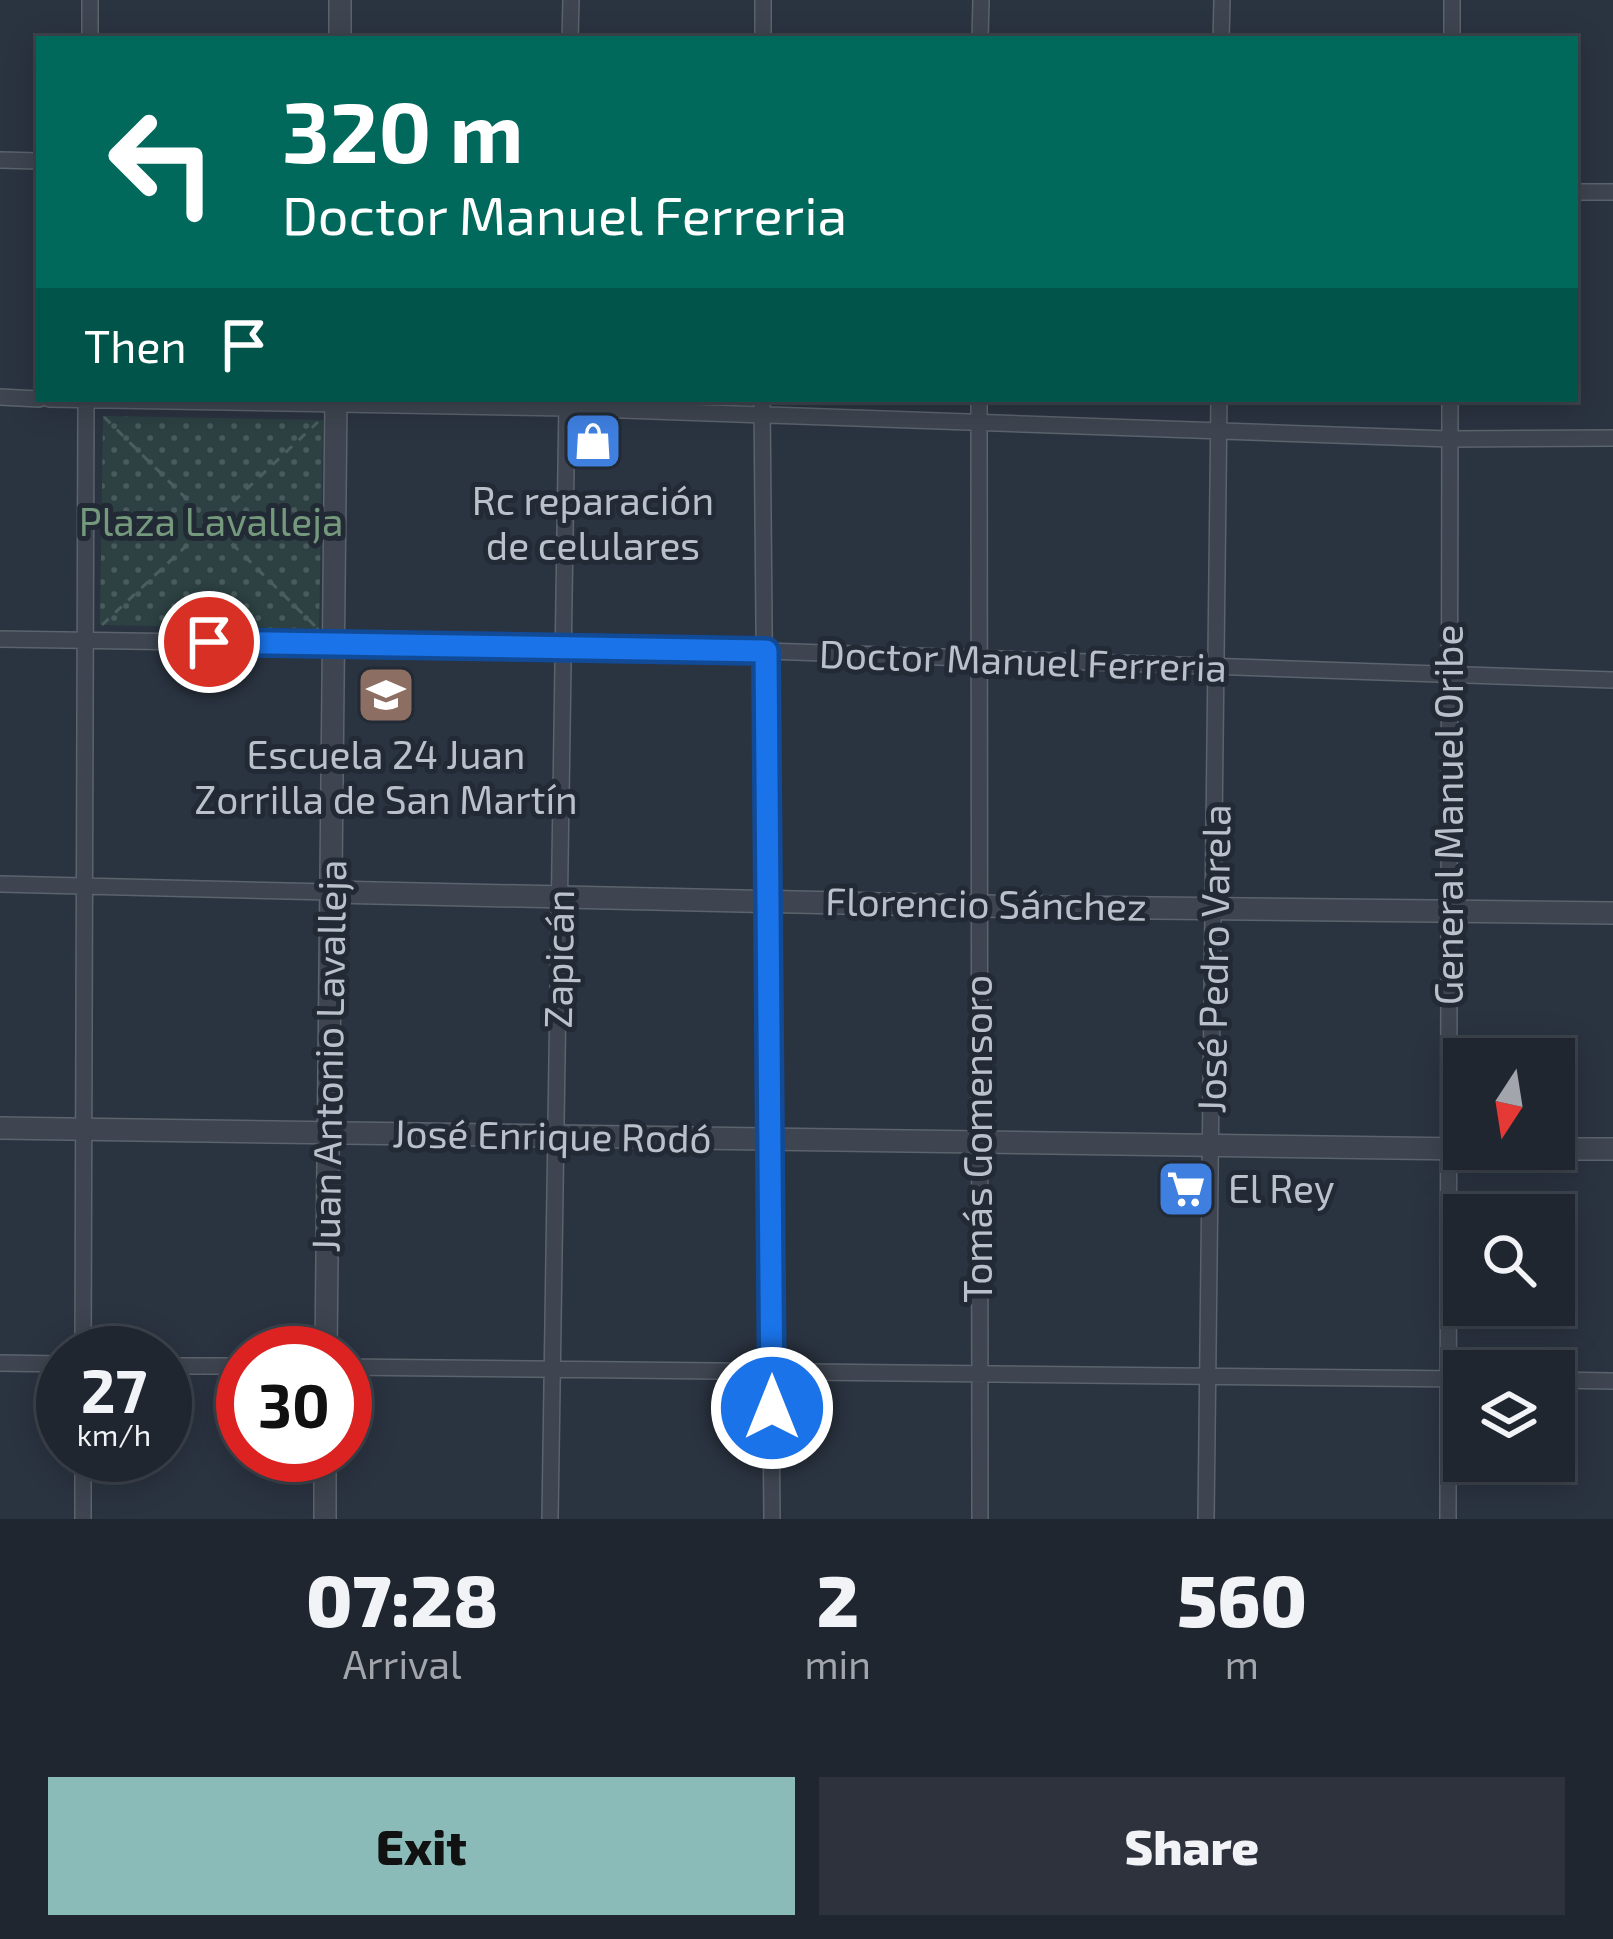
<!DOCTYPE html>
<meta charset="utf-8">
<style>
:root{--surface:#202630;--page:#2d323c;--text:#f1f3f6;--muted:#a2a5ab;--line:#3d434c;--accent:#8bbbb9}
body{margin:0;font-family:"Exo 2",sans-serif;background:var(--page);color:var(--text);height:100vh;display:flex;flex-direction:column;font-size:45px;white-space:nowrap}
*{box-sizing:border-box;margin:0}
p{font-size:39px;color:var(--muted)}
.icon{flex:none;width:66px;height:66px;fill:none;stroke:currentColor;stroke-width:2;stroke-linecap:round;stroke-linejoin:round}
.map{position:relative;height:1519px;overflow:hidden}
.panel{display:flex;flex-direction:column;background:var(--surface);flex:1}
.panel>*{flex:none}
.hud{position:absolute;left:36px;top:36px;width:1542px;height:366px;border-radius:0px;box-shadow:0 6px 30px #0003,0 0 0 3px var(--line);background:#00695c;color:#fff;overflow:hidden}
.needle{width:78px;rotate:192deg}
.buttons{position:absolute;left:1443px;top:1038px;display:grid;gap:24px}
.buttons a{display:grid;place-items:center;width:132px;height:132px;border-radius:0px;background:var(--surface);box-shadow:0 6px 30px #0003,0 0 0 3px var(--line);font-size:60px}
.speed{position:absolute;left:36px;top:1326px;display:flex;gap:24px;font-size:60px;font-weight:700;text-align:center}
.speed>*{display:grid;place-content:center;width:156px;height:156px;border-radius:50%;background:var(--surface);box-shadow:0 6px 30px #0003,0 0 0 3px var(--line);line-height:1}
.speed small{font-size:30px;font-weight:400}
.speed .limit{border:18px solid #d22;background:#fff;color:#111}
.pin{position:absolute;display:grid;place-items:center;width:102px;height:102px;color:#fff;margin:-51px;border:6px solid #fff;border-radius:50%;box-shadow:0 3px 12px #0007}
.me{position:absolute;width:132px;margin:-66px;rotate:0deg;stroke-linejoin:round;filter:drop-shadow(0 0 9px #0008)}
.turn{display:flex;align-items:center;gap:42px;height:252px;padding:0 48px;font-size:54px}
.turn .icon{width:156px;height:156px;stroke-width:2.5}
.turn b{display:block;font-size:84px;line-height:102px}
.then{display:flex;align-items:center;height:114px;padding:0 48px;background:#0003;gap:24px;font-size:45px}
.eta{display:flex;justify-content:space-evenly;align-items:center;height:204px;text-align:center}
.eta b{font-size:72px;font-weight:800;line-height:84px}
.button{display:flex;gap:24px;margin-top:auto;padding:24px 48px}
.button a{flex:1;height:138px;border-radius:0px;background:var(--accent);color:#111;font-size:48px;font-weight:800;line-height:138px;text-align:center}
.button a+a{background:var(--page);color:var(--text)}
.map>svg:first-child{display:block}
.park{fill:url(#park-dots)}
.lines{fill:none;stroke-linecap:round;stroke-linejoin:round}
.minor-casing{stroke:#5b636d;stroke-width:18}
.tertiary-casing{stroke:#5b636d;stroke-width:24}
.path{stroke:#4c5d60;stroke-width:3;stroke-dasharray:9 9;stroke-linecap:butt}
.minor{stroke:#3e4550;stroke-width:15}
.tertiary{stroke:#3e4550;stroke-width:21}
.route-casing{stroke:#114b97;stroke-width:30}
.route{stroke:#1a73e8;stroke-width:21}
.labels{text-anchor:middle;stroke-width:10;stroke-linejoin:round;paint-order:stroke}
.poi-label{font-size:39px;fill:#bac1ca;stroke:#222a35}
.park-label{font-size:39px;fill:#74997c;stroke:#222a35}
.street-label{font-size:39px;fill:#bac1ca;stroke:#222a35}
</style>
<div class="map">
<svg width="1613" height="1519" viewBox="0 0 1613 1519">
<defs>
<pattern id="park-dots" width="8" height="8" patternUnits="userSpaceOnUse" patternTransform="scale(3)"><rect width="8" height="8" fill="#2d4142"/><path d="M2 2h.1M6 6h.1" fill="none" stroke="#495b5c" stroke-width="1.8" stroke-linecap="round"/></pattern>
</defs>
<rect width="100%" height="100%" fill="#2a3340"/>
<path class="park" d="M 103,416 L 323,420 L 319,629 L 100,625 Z"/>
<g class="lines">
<defs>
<path id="minor" d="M 90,0 L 90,39
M 1452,0 L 1452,39
M 570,39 L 571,0
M 763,39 L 763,0
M 980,39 L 981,0
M 1221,39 L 1222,0
M 0,160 L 39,161
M 1575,192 L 1613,192
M 0,397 L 39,399
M 49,399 L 567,408 L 1449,439 L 1613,438
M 762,399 L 772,1519
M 979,399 L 980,1519
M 0,639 L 766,651 L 1613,680
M 0,884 L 331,892
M 83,1353 L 86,399
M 0,1363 L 63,1364
M 165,1366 L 243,1366
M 345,1367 L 1464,1379
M 1554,1380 L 1613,1381
M 83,1519 L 83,1455
M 550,1519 L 567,402
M 1206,1519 L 1219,399
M 1448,1519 L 1450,399"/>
<path id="tertiary" d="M 340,39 L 340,0
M 331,892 L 977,906 L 1613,913
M 0,1128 L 1464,1149
M 1554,1149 L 1613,1149
M 326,1353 L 336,399
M 325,1519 L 325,1455"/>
</defs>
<use href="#minor" class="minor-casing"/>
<use href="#tertiary" class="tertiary-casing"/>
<path class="path" d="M 104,417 L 315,626
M 102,625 L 318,422"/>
<use href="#minor" class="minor"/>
<use href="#tertiary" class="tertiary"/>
</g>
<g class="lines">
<defs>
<path id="route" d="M 209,642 L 766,651 L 772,1408"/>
</defs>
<use href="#route" class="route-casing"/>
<use href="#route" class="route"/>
</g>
<defs>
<symbol id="shop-square" viewBox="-11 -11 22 22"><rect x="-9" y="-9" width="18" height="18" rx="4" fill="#3f7fe0" stroke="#222a35"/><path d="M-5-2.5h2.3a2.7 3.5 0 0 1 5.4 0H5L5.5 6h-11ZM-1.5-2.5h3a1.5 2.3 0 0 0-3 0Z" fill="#fff"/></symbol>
<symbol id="school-square" viewBox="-11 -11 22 22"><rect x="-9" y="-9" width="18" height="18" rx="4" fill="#8d6e63" stroke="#222a35"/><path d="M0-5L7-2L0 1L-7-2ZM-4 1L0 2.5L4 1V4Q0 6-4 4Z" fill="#fff"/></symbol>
<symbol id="supermarket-square" viewBox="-11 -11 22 22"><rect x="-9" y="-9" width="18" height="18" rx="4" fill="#3f7fe0" stroke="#222a35"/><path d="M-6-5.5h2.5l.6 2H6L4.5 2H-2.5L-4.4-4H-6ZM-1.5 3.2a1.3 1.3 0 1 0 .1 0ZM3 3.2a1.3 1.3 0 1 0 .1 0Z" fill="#fff"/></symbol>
</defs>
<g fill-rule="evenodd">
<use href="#shop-square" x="560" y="408" width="66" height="66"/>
<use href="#school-square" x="353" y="662" width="66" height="66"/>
<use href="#supermarket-square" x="1153" y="1156" width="66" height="66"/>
</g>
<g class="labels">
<g class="poi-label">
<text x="593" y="515">Rc reparación<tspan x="593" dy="45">de celulares</tspan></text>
<text x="386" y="769">Escuela 24 Juan<tspan x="386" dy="45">Zorrilla de San Martín</tspan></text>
<text x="1228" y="1203" text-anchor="start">El Rey</text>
</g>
<g class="park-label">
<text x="211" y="536">Plaza Lavalleja</text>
</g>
<g class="street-label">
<text transform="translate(1023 661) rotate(2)" y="14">Doctor Manuel Ferreria</text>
<text transform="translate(1449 815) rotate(-90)" y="14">General Manuel Oribe</text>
<text transform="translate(986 904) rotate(1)" y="14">Florencio Sánchez</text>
<text transform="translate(559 959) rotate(-89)" y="14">Zapicán</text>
<text transform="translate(1214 959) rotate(-89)" y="14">José Pedro Varela</text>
<text transform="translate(329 1056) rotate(-89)" y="14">Juan Antonio Lavalleja</text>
<text transform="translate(552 1136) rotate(1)" y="14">José Enrique Rodó</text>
<text transform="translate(978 1139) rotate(-90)" y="14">Tomás Gomensoro</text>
</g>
</g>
</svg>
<div class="buttons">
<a><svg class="needle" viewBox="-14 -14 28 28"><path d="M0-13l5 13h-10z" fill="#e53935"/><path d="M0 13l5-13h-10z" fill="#a2a5ab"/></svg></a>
<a><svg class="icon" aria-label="search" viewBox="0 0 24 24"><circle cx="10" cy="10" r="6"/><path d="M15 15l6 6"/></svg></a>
<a><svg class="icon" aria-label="layers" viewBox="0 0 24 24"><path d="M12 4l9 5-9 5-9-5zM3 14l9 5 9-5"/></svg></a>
</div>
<div class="speed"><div>27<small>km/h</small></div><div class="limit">30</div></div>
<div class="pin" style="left:209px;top:642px;background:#d93025"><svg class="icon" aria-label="arrive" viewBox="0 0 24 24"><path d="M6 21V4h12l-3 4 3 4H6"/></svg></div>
<svg class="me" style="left:772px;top:1408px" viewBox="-20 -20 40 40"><circle r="17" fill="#1a73e8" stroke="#fff" stroke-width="3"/><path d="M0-11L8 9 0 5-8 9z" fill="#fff"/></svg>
<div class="hud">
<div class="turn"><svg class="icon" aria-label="left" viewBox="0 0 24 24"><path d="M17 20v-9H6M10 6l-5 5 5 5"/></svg><div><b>320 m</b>Doctor Manuel Ferreria</div></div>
<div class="then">Then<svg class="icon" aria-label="arrive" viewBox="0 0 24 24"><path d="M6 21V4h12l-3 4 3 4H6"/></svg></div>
</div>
</div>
<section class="panel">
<div class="eta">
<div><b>07:28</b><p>Arrival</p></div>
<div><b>2</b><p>min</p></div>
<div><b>560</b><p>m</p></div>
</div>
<div class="button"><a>Exit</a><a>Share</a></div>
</section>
